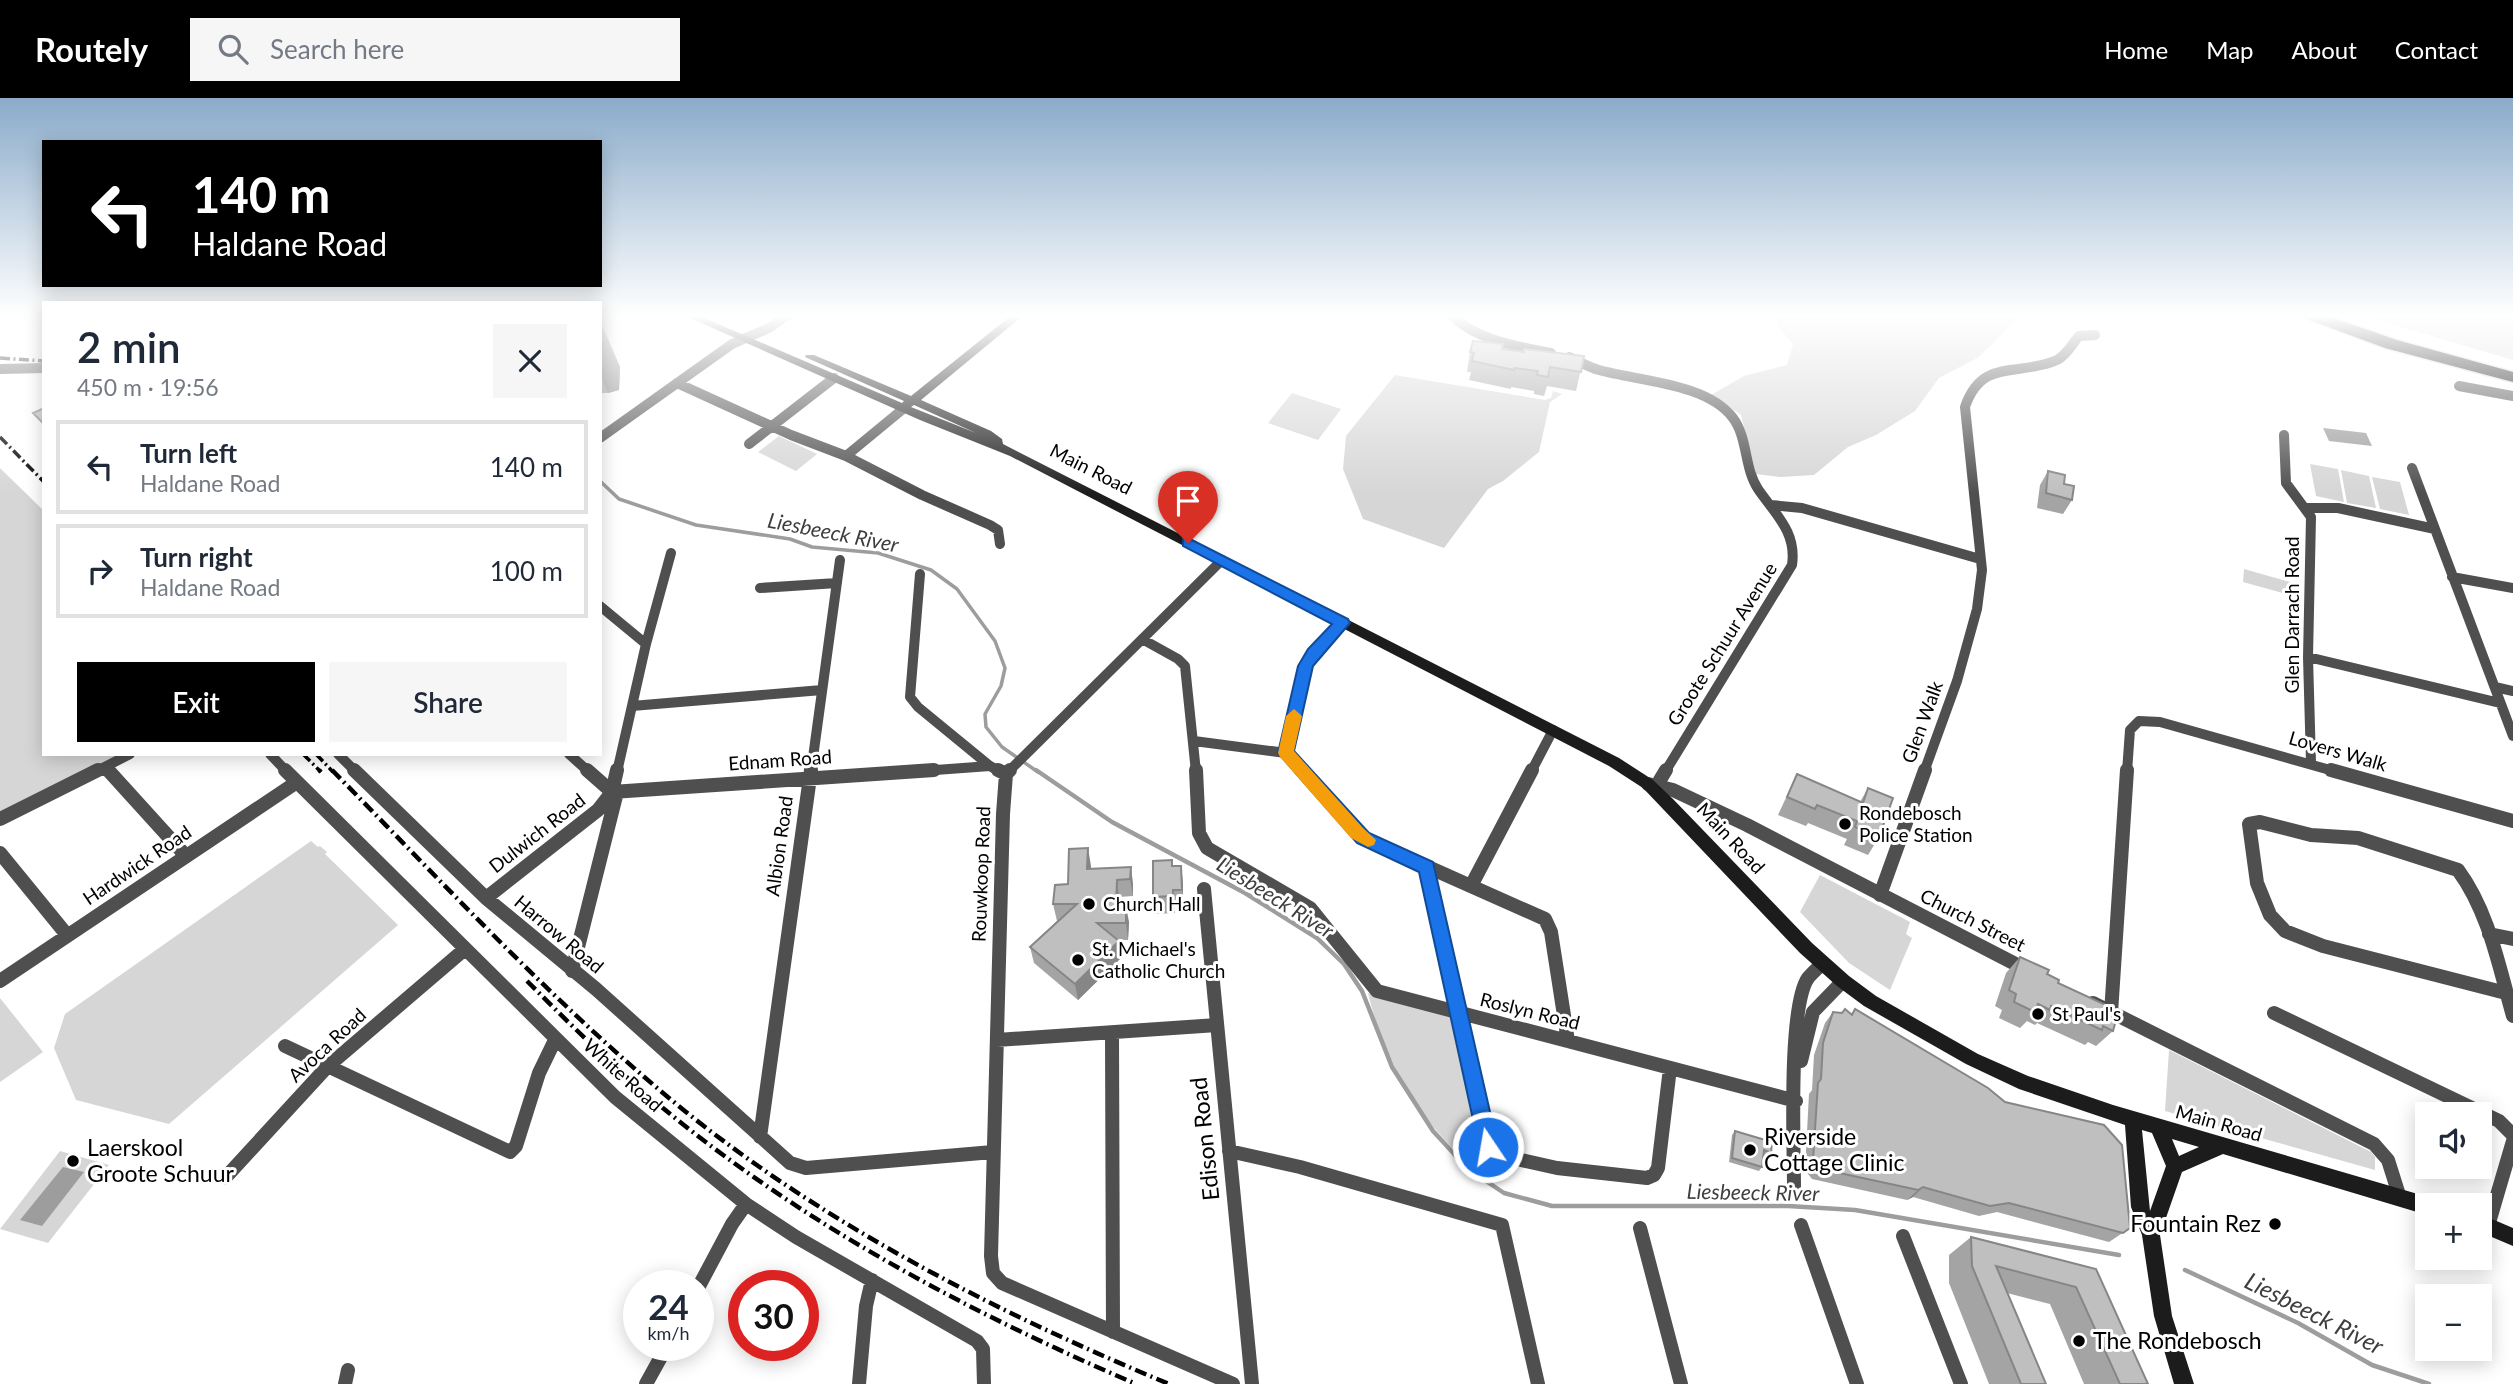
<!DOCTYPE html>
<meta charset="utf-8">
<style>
:root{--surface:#fff;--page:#f6f6f7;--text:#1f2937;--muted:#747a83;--line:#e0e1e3;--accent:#000}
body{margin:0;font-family:Lato,sans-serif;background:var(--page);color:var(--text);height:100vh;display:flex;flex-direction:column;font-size:26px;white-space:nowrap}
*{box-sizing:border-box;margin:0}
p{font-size:23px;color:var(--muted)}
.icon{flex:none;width:38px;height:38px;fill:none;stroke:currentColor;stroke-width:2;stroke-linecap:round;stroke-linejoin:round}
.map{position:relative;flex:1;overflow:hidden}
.side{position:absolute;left:42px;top:203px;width:560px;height:455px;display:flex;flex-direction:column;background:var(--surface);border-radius:0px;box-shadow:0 4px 18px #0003}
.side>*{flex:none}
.top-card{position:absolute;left:42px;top:42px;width:560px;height:147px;border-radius:0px;box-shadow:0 4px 18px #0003;background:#000;color:#fff;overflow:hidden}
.buttons{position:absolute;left:2415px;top:1004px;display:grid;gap:14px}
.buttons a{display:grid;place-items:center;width:77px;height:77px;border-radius:0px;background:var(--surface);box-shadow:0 4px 18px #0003;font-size:35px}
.speed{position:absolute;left:623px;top:1172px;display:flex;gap:14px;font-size:35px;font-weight:700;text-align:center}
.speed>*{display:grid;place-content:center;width:91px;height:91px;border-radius:50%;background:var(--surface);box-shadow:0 4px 18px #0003;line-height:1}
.speed small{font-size:18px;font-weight:400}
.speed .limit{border:10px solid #d22;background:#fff;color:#111}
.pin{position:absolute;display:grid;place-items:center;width:60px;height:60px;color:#fff;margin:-72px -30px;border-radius:50% 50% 50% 0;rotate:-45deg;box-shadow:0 0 7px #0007}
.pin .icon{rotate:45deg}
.me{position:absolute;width:77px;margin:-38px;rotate:348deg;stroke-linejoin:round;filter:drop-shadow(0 0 5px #0008)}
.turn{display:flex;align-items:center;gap:24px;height:147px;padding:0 35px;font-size:32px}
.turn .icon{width:91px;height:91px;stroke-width:2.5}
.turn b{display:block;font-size:49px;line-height:60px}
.round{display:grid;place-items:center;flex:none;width:74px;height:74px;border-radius:0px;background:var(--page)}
.summary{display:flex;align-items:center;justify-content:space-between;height:119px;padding:0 35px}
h1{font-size:42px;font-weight:600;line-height:52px}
.cta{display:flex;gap:14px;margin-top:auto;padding:14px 35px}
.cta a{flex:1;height:80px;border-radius:0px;background:var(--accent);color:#fff;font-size:28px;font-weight:600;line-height:80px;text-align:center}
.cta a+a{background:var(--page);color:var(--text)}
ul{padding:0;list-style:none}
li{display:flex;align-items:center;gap:21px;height:94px;margin:0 14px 10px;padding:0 21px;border:4px solid var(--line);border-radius:0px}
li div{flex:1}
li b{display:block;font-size:26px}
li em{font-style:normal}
header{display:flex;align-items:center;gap:42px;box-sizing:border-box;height:98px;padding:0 35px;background:var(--accent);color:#fff}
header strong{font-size:33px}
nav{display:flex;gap:38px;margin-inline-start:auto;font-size:24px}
.search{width:490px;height:63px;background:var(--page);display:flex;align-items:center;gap:18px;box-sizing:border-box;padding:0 24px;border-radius:0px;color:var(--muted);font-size:26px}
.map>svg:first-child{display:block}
.green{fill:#d6d6d6}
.water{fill:#9d9d9d}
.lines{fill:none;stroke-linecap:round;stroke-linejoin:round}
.stream-far1{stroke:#9d9d9d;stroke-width:3.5}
.stream{stroke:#9d9d9d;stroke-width:4.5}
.highway-casing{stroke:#dbdbdb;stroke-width:3}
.street-far1{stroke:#4f4f4f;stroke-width:10}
.street{stroke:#4f4f4f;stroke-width:14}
.secondary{fill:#1c1c1c;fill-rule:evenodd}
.highway{fill:#000;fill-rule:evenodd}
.rail-far1{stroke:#000;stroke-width:3.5;stroke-dasharray:10 3.5 2 3.5;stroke-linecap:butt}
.rail{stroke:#000;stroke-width:4.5;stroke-dasharray:12 4.5 2 4.5;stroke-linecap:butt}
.wall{fill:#a4a4a4}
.shaded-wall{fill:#868686}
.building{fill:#bfbfbf;stroke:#868686;stroke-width:2}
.route{fill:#1a73e8;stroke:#114b97;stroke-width:2}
.slow{fill:#f59e0b}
.poi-dot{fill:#000;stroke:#fff;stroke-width:2.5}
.labels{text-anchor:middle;stroke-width:6;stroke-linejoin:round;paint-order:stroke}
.street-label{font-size:19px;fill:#000;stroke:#fff}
.poi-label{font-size:19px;fill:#000;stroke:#fff;text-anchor:start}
.water-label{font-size:21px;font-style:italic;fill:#3e3e3e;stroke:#fff}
.near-poi-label{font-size:23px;fill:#000;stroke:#fff;text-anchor:start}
.near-street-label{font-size:23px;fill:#000;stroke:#fff}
.near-water-label{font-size:24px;font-style:italic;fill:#3e3e3e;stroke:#fff}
</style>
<header>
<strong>Routely</strong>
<div class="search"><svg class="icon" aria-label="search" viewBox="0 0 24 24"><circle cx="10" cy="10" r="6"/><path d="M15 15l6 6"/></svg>Search here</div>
<nav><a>Home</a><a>Map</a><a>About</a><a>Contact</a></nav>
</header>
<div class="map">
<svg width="2513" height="1286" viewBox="0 0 2513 1286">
<rect width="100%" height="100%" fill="#fff"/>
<path class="green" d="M 1781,216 L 2022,216 L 1979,259 L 1939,280 L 1915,313 L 1876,337 L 1848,349 L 1814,377 L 1780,379 L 1756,376 L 1741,317 L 1711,297 L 1744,278 L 1787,267 L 1793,246 L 1776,226 Z
M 2358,216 L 2513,216 L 2513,262 Z
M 1395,277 L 1545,302 L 1551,300 L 1553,293 L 1562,296 L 1550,304 L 1539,354 L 1503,383 L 1488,391 L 1444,450 L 1363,421 L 1343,371 L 1346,338 Z
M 1292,295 L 1341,311 L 1318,342 L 1268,325 Z
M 779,338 L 817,356 L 796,373 L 758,354 Z
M 2310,366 L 2338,371 L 2344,404 L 2316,398 Z
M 0,370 L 44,413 L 44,656 L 122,656 L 0,716 Z
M 2341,372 L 2369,378 L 2376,410 L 2347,405 Z
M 2372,379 L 2400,384 L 2409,417 L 2380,411 Z
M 2244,471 L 2290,484 L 2290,497 L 2243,484 Z
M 311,743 L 318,749 L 320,748 L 327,754 L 325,756 L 398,827 L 169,1026 L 76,1002 L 54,950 L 65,916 Z
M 1820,777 L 1910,824 L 1906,836 L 1912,840 L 1890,892 L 1849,865 L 1800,814 Z
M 1368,895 L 1455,920 L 1490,1081 C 1428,1039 1385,968 1368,895 Z
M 0,900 L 43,954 L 0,984 Z
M 2169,952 L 2371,1054 L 2375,1059 L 2375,1072 L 2165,1013 Z
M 60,1053 L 109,1067 L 48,1145 L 0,1131 Z"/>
<path class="water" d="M 2323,330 L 2366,335 L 2372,348 L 2329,343 Z
M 63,1069 L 84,1074 L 42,1128 L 20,1122 Z"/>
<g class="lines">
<path class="stream-far1" d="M 600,383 L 619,401 L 696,427 L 790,441 L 812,449 L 878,455 L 931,472 L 957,491 L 995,543 L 1005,570 L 1001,588 L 985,616 L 986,629 L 1002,649 L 1038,674"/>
<path class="stream" d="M 1036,672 L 1112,724 L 1245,795 L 1317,840 L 1344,866 L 1362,893 L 1392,969 L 1433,1033 L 1468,1071 L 1504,1095 L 1552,1108 L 1788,1108 L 1855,1112 L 2119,1157
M 2185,1172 L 2298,1225 L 2372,1267 L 2429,1286"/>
<defs>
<path id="highway" d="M 2299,216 L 2322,216 L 2397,242 L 2513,274 L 2513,284 L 2385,250 L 2301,219 Z"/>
</defs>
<use href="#highway" class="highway-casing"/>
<path class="street-far1" d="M 1450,216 C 1477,243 1516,248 1551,255
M 1569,259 C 1579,263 1588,269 1599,272 C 1638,283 1707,285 1733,320 C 1748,340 1744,370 1758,391 C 1775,416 1797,434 1792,467 L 1665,674
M 0,271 L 44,270
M 677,285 L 791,337 L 846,358 L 922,397 L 990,427 L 998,432 L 1000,446
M 2459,288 L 2513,298
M 2284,337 L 2286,385 L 2311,419 L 2308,559 L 2311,665
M 600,340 L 732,246 L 769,230 L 789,216
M 749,346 L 834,280
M 846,358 L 903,311
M 2412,370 L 2513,638
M 1771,407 L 1802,410 L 1980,461
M 2305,410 L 2338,410 L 2435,431
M 920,476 L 910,599 L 918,609 L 990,668
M 2452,479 L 2513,490
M 760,490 L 837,485
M 600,508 L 646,546
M 1142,541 L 1178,561 L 1185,568 L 1196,674
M 2308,559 L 2500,605
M 2495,589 L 2513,593
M 632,608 L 822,592
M 1194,643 L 1286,655
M 270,656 L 287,674
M 338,656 L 356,674
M 569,656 L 589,674
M 105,669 L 109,674
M 95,674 L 130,656
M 617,674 L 646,546 L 671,455
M 811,674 L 840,462
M 908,674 L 990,668 L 1001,674
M 1008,674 L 1222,462
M 1303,674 L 1286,655 L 1305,568 L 1313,555 L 1342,525
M 1531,674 L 1553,632
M 1924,674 L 1957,583 L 1977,511 L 1982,472 L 1965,309 C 1982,259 2019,279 2057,262 C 2067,257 2072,246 2079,238 L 2095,237
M 2127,674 L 2130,632 L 2139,623 L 2160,624 L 2337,674"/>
<path class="street" d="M 108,672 L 186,758
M 285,672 L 615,999 L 746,1106 L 796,1139 L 977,1243 L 983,1251 L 984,1286
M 354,672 L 486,800 L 596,891 L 790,1065 L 806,1070 L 993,1054
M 587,672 L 612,694 L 934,672
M 998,672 L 1006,676
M 1010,672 L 1006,676 L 1003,716 L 991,1158 L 993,1175 L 1002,1185 L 1233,1286
M 1196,672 L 1199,735 L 1207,750 L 1310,810 L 1377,893 L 1796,1003
M 1301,672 L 1363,740 L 1545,821 L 1551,834 L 1568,943
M 2331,672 L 2513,723
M 1648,686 L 1673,692 L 1747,727 L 2027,872
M 1657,687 L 1666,672
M 0,721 L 98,672
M 0,755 L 67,837
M 1427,769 L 1488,1049 L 1494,1056 L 1557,1070 L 1647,1080 L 1654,1077 L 1658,1070 L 1670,970
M 1471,788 L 1532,672
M 1204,791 L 1252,1286
M 1880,797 L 1925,672
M 486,800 L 598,712 L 612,694 L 617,672
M 2489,836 L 2513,841
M 572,873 L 617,694
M 0,883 L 297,684
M 2506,895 L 2323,848 L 2285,833 L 2270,817 L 2257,785 L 2249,726 L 2260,724 L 2311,737 L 2358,740 L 2458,772 C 2489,814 2499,869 2513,918
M 2093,905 L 2374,1046 L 2388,1062 L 2400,1100
M 2111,915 L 2127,672
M 2274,915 L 2499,1023 L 2513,1037
M 1112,936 L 1113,1234
M 997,942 L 1217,927
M 285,948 L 510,1054 L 516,1048 L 539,975 L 555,942
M 1801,963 L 1813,914 L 1843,883
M 760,1039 L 811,672
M 1229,1053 L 1300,1069 L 1502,1127 L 1538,1286
M 225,1080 L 327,969 L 465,851
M 1794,1089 C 1794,1048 1788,909 1808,880 C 1812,875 1818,870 1823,865
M 1801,1127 L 1857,1286
M 2488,1128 L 2513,1043
M 1640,1130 L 1681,1286
M 1903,1138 L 1961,1286
M 698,1190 L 732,1126 L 746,1106
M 345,1286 L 348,1272
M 646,1286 L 667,1248
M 859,1286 L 866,1208 L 872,1182"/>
<path class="secondary" d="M 681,216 L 695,216 L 902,305 L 904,303 L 805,259 L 806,257 L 814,257 L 911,298 L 1013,216 L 1025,216 L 921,302 L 991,333 L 1002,341 L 1003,346 L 1619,660 L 1653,682 L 1673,701 L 1812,845 L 1849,878 L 1876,898 L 1978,956 L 2028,978 L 2113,1007 L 2428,1099 L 2434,1102 L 2437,1108 L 2427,1108 L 2427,1117 L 2223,1056 L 2182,1074 L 2160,1137 L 2172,1218 L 2194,1286 L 2174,1286 L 2154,1218 L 2142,1137 L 2131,1109 L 2125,1027 L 2019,991 L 1966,966 L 1864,908 L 1837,888 L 1800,855 L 1643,690 L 1609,668 L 1010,358 L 920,322 ZM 914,307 L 976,335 L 911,309 ZM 2142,1032 L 2152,1035 L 2166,1068 L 2150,1113 ZM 2172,1041 L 2199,1049 L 2179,1058 Z
M 2480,1116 L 2513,1130 L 2513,1148 L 2480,1134 Z"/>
<use href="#highway" class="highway"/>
<path class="rail-far1" d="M 0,260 L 44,263
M 0,339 L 44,384
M 303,656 L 321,674
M 316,656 L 333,674"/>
<path class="rail" d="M 319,672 L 321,674
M 332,672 C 447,789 558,910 686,1014 C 831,1130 998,1215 1169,1286
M 527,883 C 569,925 612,968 658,1006 C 801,1125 966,1213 1136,1286"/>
</g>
<path class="wall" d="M 600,223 L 620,269 L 619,292 L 608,295 L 600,295 Z
M 1502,251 L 1524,254 L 1584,258 L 1576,293 L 1547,288 L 1544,298 L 1534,296 L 1534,293 L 1511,289 L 1511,291 L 1469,282 L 1471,274 L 1467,274 L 1470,254 Z
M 2048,373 L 2064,386 L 2072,402 L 2063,416 L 2037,410 L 2040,387 Z
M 1797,676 L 1860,704 L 1868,690 L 1879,739 L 1868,757 L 1844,747 L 1847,741 L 1808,725 L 1806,728 L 1778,717 Z
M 1091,768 L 1091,771 L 1131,769 L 1133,787 L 1133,798 L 1119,799 L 1119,808 L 1129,824 L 1128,842 L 1118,842 L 1119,843 L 1122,859 L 1078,902 L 1034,865 L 1030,849 L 1057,823 L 1053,806 Z
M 1173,768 L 1181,768 L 1183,809 L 1174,809 L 1175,815 L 1155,816 L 1153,799 Z
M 2020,859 L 2047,876 L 2058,885 L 2107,914 L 2113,933 L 2096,948 L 2088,944 L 2085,947 L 2037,925 L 2035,927 L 2027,923 L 2020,930 L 1999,920 L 2002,912 L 1995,908 L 2006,875 Z
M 1855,911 L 2130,1130 L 2109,1144 L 1997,1114 L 1979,1118 L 1913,1099 L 1907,1102 L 1812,1081 L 1805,1072 L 1809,996 L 1812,992 L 1814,957 L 1825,925 L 1833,914 L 1851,916 Z
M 1735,1033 L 1771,1055 L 1768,1058 L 1763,1057 L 1762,1069 L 1759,1073 L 1729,1064 L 1732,1037 Z
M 1971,1139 L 2096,1171 L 2148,1286 L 2084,1286 L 2050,1206 L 2007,1195 L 2046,1286 L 1989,1286 L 1949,1185 L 1949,1157 Z"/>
<path class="shaded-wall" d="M 600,223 L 620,269 L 619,292 L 608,295 L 600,277 Z
M 1088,750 L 1091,768 L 1090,788 L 1087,771 Z
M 1181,768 L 1183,785 L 1183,809 L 1182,792 Z
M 1131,769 L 1133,787 L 1133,798 L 1130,781 Z
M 1117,782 L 1119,799 L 1118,825 L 1116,808 Z
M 1126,808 L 1129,824 L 1128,842 L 1126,825 Z
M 1119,843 L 1122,859 L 1078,902 L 1075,886 Z
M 1923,1089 L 1913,1099 L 1907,1102 L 1918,1092 Z"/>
<path class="building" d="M 1473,243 L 1503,246 L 1502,251 L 1524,254 L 1524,251 L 1584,258 L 1581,274 L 1550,269 L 1548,279 L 1537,277 L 1538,273 L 1515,270 L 1514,272 L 1472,263 L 1474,255 L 1470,254 Z
M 44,310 L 44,326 L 33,315 Z
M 2048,373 L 2065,377 L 2064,386 L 2074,388 L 2072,402 L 2046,395 Z
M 1797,676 L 1863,705 L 1868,690 L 1893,700 L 1879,739 L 1855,729 L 1857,723 L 1817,707 L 1815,711 L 1787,699 Z
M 1088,750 L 1087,771 L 1131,769 L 1130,781 L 1117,782 L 1116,808 L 1126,808 L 1126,825 L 1097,825 L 1119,843 L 1075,886 L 1030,849 L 1077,806 L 1053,806 L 1055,787 L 1068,786 L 1069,751 Z
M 1172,762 L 1172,768 L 1181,768 L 1182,792 L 1173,792 L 1173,798 L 1153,799 L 1153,763 Z
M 2020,859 L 2049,872 L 2047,876 L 2059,882 L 2058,885 L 2108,908 L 2107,914 L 2117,918 L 2113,933 L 2103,928 L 2102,932 L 2051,908 L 2050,912 L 2038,906 L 2035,914 L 2014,904 L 2016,896 L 2009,892 Z
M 1845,911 L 1852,917 L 1855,911 L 1988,990 L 2005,1004 L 2104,1027 L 2122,1047 L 2130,1130 L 2123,1135 L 2009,1105 L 1990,1108 L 1923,1089 L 1918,1092 L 1821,1071 L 1813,1062 L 1818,985 L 1821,981 L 1823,945 L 1833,914 L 1842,915 Z
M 1735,1033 L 1772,1044 L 1771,1055 L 1764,1052 L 1762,1069 L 1732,1060 Z
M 1971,1139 L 2096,1171 L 2148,1286 L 2120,1286 L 2076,1189 L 1996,1168 L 2046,1286 L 2021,1286 L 1972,1168 Z"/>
<linearGradient id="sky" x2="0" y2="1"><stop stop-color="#8aabca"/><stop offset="0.55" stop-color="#fff"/><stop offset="1" stop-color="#fff" stop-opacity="0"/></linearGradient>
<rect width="2513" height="396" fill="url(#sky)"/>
<path class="route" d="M 1188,440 L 1348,521 L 1350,525 L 1313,568 L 1294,653 L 1369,735 L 1433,764 L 1498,1049 L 1495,1056 L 1488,1059 L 1481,1056 L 1479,1049 L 1419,774 L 1357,745 L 1278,655 L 1298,568 L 1308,551 L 1332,526 L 1183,448 L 1183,441 Z"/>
<path class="slow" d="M 1294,611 L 1302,618 L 1294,653 L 1363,730 L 1376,742 L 1374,747 L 1368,749 L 1351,740 L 1280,659 L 1278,655 L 1286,618 Z"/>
<g class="poi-dot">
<circle cx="1845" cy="726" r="7"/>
<circle cx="1089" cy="806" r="7"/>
<circle cx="1078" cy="862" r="7"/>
<circle cx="2038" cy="916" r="7"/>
<circle cx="1750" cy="1052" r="7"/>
<circle cx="73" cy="1063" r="7"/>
<circle cx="2275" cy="1126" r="7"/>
<circle cx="2079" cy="1243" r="7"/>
</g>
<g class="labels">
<g class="street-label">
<text transform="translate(1091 371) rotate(27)" y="7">Main Road</text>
<text transform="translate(2292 517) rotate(-90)" y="7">Glen Darrach Road</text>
<text transform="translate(1722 546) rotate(-58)" y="7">Groote Schuur Avenue</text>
<text transform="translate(1922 624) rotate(-70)" y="7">Glen Walk</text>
<text transform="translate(2338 653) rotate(16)" y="7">Lovers Walk</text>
<text transform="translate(780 662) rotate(-4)" y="7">Ednam Road</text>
<text transform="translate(537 735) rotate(-38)" y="7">Dulwich Road</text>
<text transform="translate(1731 740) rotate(47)" y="7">Main Road</text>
<text transform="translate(779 748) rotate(-82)" y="7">Albion Road</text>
<text transform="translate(137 767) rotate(-34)" y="7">Hardwick Road</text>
<text transform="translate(981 776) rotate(-88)" y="7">Rouwkoop Road</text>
<text transform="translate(1973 822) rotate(27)" y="7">Church Street</text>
<text transform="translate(559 836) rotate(40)" y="7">Harrow Road</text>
<text transform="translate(1530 913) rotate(14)" y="7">Roslyn Road</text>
<text transform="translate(327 947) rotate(-43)" y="7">Avoca Road</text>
<text transform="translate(623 977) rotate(42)" y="7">White Road</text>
<text transform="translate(2219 1025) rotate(16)" y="7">Main Road</text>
</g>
<g class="poi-label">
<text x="1859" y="722">Rondebosch<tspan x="1859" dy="22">Police Station</tspan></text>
<text x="1103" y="813">Church Hall</text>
<text x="1092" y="858">St. Michael's<tspan x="1092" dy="22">Catholic Church</tspan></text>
<text x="2052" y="923">St Paul's</text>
</g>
<g class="water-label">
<text transform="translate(833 435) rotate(11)" y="7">Liesbeeck River</text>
<text transform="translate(1275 800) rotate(32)" y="7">Liesbeeck River</text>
<text transform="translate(1753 1095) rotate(1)" y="7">Liesbeeck River</text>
</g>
<g class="near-poi-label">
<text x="1764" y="1047">Riverside<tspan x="1764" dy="26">Cottage Clinic</tspan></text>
<text x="87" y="1058">Laerskool<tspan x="87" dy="26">Groote Schuur</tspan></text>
<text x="2261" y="1134" text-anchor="end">Fountain Rez</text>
<text x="2093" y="1251">The Rondebosch</text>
</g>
<g class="near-street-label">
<text transform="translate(1205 1041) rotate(-96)" y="8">Edison Road</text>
</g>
<g class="near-water-label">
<text transform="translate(2314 1216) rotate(27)" y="8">Liesbeeck River</text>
</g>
</g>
</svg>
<div class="buttons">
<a><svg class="icon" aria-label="sound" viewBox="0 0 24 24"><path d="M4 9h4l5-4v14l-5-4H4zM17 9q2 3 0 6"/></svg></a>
<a>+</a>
<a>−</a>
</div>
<div class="speed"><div>24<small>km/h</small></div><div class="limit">30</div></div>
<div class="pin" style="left:1188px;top:445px;background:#d93025"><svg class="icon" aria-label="arrive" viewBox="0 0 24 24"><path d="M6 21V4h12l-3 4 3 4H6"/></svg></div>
<svg class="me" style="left:1488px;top:1049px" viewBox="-20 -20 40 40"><circle r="17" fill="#1a73e8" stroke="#fff" stroke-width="3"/><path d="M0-11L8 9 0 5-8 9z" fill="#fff"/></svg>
<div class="top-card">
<div class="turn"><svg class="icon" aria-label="left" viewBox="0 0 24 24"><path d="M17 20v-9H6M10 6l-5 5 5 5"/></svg><div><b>140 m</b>Haldane Road</div></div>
</div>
<section class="side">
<div class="summary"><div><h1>2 min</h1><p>450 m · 19:56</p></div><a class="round"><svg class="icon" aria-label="close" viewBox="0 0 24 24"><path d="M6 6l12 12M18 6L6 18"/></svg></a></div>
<ul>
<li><svg class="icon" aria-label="left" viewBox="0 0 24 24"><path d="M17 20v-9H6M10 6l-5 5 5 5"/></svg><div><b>Turn left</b><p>Haldane Road</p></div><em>140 m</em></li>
<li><svg class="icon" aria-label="right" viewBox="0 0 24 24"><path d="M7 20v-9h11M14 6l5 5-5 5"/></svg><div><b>Turn right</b><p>Haldane Road</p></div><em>100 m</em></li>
</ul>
<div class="cta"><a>Exit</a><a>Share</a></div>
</section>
</div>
